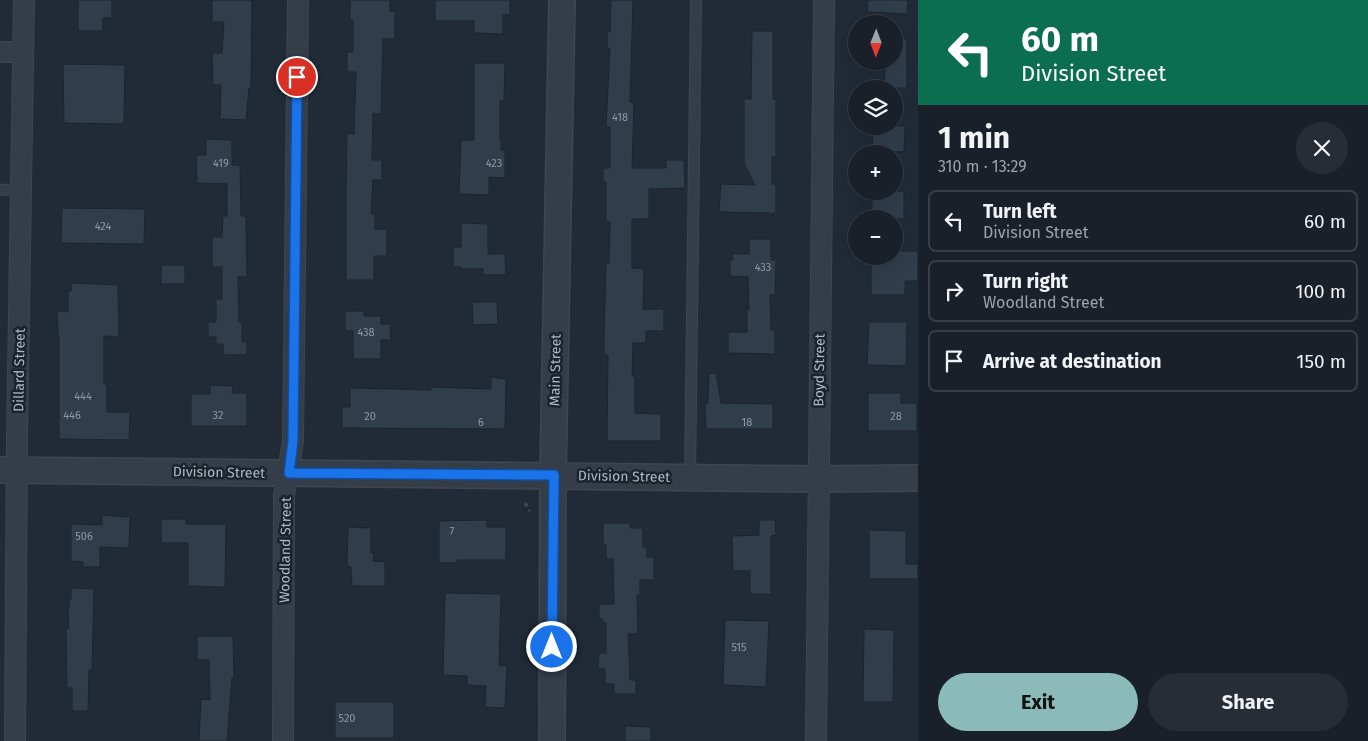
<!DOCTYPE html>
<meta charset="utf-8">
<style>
:root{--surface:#192029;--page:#262d35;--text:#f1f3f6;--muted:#9fa3a8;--line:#373e46;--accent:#8bbbb9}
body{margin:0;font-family:"Fira Sans",sans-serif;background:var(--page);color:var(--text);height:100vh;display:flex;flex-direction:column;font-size:19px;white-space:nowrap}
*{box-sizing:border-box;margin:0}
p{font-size:16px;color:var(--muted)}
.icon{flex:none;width:28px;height:28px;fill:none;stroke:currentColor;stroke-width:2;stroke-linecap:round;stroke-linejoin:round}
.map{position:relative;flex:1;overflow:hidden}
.panel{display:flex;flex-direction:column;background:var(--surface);width:450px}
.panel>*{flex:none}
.hud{background:#0b6e4f;color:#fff;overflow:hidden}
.needle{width:32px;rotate:181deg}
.buttons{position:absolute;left:848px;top:15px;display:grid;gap:10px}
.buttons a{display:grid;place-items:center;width:55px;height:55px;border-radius:50%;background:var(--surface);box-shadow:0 5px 20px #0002,0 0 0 1px var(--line);font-size:25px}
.pin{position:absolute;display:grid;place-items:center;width:42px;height:42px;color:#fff;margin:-21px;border:2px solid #fff;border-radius:50%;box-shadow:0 1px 5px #0007}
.me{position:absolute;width:55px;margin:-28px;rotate:0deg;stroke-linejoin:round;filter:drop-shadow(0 0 4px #0008)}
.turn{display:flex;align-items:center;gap:18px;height:105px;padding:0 20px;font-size:22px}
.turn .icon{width:65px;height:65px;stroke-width:2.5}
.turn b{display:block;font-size:35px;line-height:42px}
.round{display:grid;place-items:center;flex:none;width:52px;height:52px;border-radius:26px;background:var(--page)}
.head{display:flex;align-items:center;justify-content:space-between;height:85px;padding:0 20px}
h1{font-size:30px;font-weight:700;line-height:38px}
.button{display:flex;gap:10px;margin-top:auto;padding:10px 20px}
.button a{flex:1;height:58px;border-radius:30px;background:var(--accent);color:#111;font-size:20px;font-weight:700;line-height:58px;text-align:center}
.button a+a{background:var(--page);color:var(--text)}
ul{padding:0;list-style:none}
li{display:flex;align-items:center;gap:15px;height:62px;margin:0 10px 8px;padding:0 10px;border:2px solid var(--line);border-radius:8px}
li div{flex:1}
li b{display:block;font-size:19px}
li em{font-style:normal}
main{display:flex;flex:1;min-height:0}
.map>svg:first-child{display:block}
.building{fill:#303d4b;stroke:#1c242e}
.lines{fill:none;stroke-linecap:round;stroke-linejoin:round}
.service-casing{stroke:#3e4651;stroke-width:12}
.minor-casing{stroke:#3e4651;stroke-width:22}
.tertiary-casing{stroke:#3e4651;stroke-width:28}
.path{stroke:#3b5051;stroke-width:3;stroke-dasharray:4 4;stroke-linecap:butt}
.service{stroke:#343d48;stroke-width:10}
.minor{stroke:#343d48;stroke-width:20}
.tertiary{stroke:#343d48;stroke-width:25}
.route-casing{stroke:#114b97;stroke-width:12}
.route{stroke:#1a73e8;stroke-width:9}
.labels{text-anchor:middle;stroke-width:5;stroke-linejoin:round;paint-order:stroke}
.number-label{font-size:11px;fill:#8e98a4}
.street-label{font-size:14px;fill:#afb8c4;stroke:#1a222c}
</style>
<main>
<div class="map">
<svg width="918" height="741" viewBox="0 0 918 741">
<rect width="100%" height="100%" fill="#212b37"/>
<path class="building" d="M 78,0 L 112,0 L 112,18 L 103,18 L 103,31 L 78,31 Z
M 212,0 L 252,0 L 251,88 L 249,88 L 246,120 L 220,119 L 221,85 L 213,85 L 212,53 L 222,53 L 224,22 L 212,22 Z
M 350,0 L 390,0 L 390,11 L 395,11 L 395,39 L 383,39 L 381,114 L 373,113 L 372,160 L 382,160 L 382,180 L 373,180 L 371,214 L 375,214 L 375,229 L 387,229 L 387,256 L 374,256 L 374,280 L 346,280 L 346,194 L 347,133 L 354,134 L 356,72 L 347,72 L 347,52 L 353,52 L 353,20 L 350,19 Z
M 435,0 L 510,0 L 510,15 L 503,14 L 503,34 L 474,33 L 474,21 L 435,21 Z
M 611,0 L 633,0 L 630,102 L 634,102 L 632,168 L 666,168 L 666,160 L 684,160 L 685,188 L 649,189 L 649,219 L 632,219 L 632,268 L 644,269 L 643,309 L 664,309 L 664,331 L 646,331 L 646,343 L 633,343 L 632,376 L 635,376 L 635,413 L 661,414 L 661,441 L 607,441 L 608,355 L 604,355 L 604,339 L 606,263 L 609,263 L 610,222 L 606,222 L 606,182 L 603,181 L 603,168 L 610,168 L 610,127 L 606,127 L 610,48 L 607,48 L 607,32 L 610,32 Z
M 868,0 L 908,0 L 907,14 L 867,12 Z
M 752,31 L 773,31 L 773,99 L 776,99 L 776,157 L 772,157 L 772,184 L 776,184 L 776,213 L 772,213 L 773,218 L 770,213 L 719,212 L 721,184 L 755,185 L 744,163 L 744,99 L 751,99 Z
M 894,39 L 907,39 L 907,88 L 884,88 L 885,61 L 894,61 Z
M 474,63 L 505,63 L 504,101 L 500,101 L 500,141 L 501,141 L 501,150 L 505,150 L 505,178 L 489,177 L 489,195 L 459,194 L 461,140 L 474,140 Z
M 63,64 L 125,65 L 124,124 L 64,123 Z
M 873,126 L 905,126 L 904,152 L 872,151 Z
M 206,139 L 232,140 L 232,165 L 240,165 L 241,216 L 246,216 L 247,277 L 238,277 L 239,322 L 242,322 L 242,342 L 247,342 L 247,355 L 224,355 L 223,344 L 216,344 L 216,337 L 208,337 L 208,322 L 216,322 L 216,299 L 222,299 L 222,267 L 212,267 L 212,237 L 222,237 L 223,216 L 227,216 L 227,184 L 197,183 L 196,155 L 206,155 Z
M 872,191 L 904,191 L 904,219 L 872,219 Z
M 62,208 L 145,209 L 144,244 L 61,243 Z
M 461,223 L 488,224 L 488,254 L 505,254 L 506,275 L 483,275 L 483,269 L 461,269 L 461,267 L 453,267 L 453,247 L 461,247 Z
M 749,239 L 771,239 L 771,260 L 776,260 L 775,295 L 770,295 L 771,330 L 775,330 L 775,354 L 728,353 L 728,332 L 747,332 L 747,310 L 749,310 L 748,277 L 730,276 L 730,260 L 733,260 L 733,254 L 749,254 Z
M 894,251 L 918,251 L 918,281 L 905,281 L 905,295 L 871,295 L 871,256 L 894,256 Z
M 161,265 L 185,265 L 185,284 L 161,284 Z
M 72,283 L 118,285 L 119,337 L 104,336 L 104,384 L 107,384 L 107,412 L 130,412 L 129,440 L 59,439 L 59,336 L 58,336 L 57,311 L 68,312 L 68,291 L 71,291 Z
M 472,302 L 497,302 L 498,324 L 473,325 Z
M 345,311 L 364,311 L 364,316 L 381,316 L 381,324 L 390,324 L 391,340 L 381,340 L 381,359 L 353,359 L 353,331 L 345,331 Z
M 869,322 L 907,322 L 906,366 L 867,365 Z
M 716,373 L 721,403 L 773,404 L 773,429 L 706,429 L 705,403 L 708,403 L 709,374 Z
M 491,377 L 506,379 L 505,429 L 342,428 L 342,407 L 350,407 L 350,388 L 431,390 L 430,387 L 491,389 Z
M 210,385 L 233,386 L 232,393 L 247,393 L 247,426 L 191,426 L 191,394 L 210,394 Z
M 868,393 L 901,393 L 901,403 L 917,403 L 917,431 L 868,431 Z
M 102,515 L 130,517 L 129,548 L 100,547 L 100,567 L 83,567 L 83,562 L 71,561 L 71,524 L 102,525 Z
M 161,519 L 186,519 L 186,524 L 226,524 L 225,587 L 188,586 L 188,543 L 161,543 Z
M 487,520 L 487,527 L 506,527 L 506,560 L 457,560 L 457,563 L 439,563 L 439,521 Z
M 759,520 L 775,520 L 776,535 L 771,536 L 771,594 L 750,594 L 750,571 L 733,571 L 732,536 L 759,535 Z
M 603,523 L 630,523 L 630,528 L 643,528 L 643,547 L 647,547 L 647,557 L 654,557 L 654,580 L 640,580 L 640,595 L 637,595 L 638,634 L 628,634 L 630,680 L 636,680 L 636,694 L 614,694 L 614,684 L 605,684 L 605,669 L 598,668 L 599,653 L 606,653 L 606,623 L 603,623 L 602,619 L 599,619 L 599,604 L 614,604 L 613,559 L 606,559 L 606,545 L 603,544 Z
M 348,527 L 371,528 L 371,553 L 374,553 L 373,561 L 385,562 L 385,586 L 352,586 L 351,567 L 347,566 Z
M 869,530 L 906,531 L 906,564 L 918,564 L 918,579 L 869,579 Z
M 71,588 L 94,589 L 92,670 L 89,670 L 88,711 L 72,711 L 72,688 L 67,688 L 66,629 L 69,628 L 68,607 L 69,607 L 69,600 L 71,600 Z
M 445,593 L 501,594 L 499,665 L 507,666 L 505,708 L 485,707 L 486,686 L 467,685 L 467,676 L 443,675 Z
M 725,620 L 769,621 L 766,687 L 723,685 Z
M 864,629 L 894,630 L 893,702 L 863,702 Z
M 197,636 L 233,636 L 234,678 L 232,678 L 227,741 L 199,741 L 201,699 L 210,700 L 209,660 L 197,660 Z
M 335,702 L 394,702 L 394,738 L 335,738 Z
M 625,726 L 651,727 L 651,741 L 625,741 Z"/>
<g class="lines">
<defs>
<path id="service" d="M 0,190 L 21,189
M 690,477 L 696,0"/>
<path id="minor" d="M 0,52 L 23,52
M 15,741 L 17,438 L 24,0
M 283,741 L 284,495 L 293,441 L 298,0
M 816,741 L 824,0"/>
<path id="tertiary" d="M 0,470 L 818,479 L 918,478
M 552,741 L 553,475 L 562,0"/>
</defs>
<use href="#service" class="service-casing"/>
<use href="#minor" class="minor-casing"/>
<use href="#tertiary" class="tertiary-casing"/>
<path class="path" d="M 525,503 L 530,511"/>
<use href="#service" class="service"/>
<use href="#minor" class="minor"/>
<use href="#tertiary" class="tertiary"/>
</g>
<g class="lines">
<defs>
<path id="route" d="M 297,77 L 293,441 L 289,473 L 554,475 L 552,647"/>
</defs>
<use href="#route" class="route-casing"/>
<use href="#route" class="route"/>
</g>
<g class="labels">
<g class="number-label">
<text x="620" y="121">418</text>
<text x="221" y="167">419</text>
<text x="494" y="167">423</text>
<text x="103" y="230">424</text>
<text x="763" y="271">433</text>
<text x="366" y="336">438</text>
<text x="83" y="400">444</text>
<text x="72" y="419">446</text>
<text x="218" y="419">32</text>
<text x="370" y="420">20</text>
<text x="896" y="420">28</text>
<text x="481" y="426">6</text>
<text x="747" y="426">18</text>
<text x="452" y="535">7</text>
<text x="84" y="540">506</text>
<text x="739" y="651">515</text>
<text x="347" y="722">520</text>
</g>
<g class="street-label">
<text transform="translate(19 370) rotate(-89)" y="5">Dillard Street</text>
<text transform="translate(555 370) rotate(-89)" y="5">Main Street</text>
<text transform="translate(819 370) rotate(-89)" y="5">Boyd Street</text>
<text transform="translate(219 472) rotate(1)" y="5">Division Street</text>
<text transform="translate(624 476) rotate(1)" y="5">Division Street</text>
<text transform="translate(285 550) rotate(-89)" y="5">Woodland Street</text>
</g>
</g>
</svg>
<div class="buttons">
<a><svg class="needle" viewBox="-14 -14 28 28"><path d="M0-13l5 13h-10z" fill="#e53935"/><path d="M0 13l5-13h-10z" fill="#9fa3a8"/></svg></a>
<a><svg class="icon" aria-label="layers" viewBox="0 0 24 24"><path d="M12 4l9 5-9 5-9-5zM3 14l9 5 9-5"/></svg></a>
<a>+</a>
<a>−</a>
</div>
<div class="pin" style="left:297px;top:77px;background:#d93025"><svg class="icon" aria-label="arrive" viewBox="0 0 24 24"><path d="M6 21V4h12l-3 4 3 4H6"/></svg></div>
<svg class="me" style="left:552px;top:647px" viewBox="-20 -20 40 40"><circle r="17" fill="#1a73e8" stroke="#fff" stroke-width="3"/><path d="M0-11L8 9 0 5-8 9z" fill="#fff"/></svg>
</div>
<section class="panel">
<div class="hud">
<div class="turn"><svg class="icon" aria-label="left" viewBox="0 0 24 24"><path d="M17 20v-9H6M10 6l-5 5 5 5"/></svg><div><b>60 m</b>Division Street</div></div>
</div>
<div class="head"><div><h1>1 min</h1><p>310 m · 13:29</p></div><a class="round"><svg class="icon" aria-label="close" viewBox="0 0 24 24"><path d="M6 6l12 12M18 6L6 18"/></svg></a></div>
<ul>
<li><svg class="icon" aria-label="left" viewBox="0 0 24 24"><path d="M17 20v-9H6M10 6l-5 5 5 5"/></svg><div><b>Turn left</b><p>Division Street</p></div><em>60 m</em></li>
<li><svg class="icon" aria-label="right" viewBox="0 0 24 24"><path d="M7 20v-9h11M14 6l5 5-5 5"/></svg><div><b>Turn right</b><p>Woodland Street</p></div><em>100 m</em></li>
<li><svg class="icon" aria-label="arrive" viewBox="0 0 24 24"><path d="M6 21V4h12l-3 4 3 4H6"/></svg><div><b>Arrive at destination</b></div><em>150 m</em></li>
</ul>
<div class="button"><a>Exit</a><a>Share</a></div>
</section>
</main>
